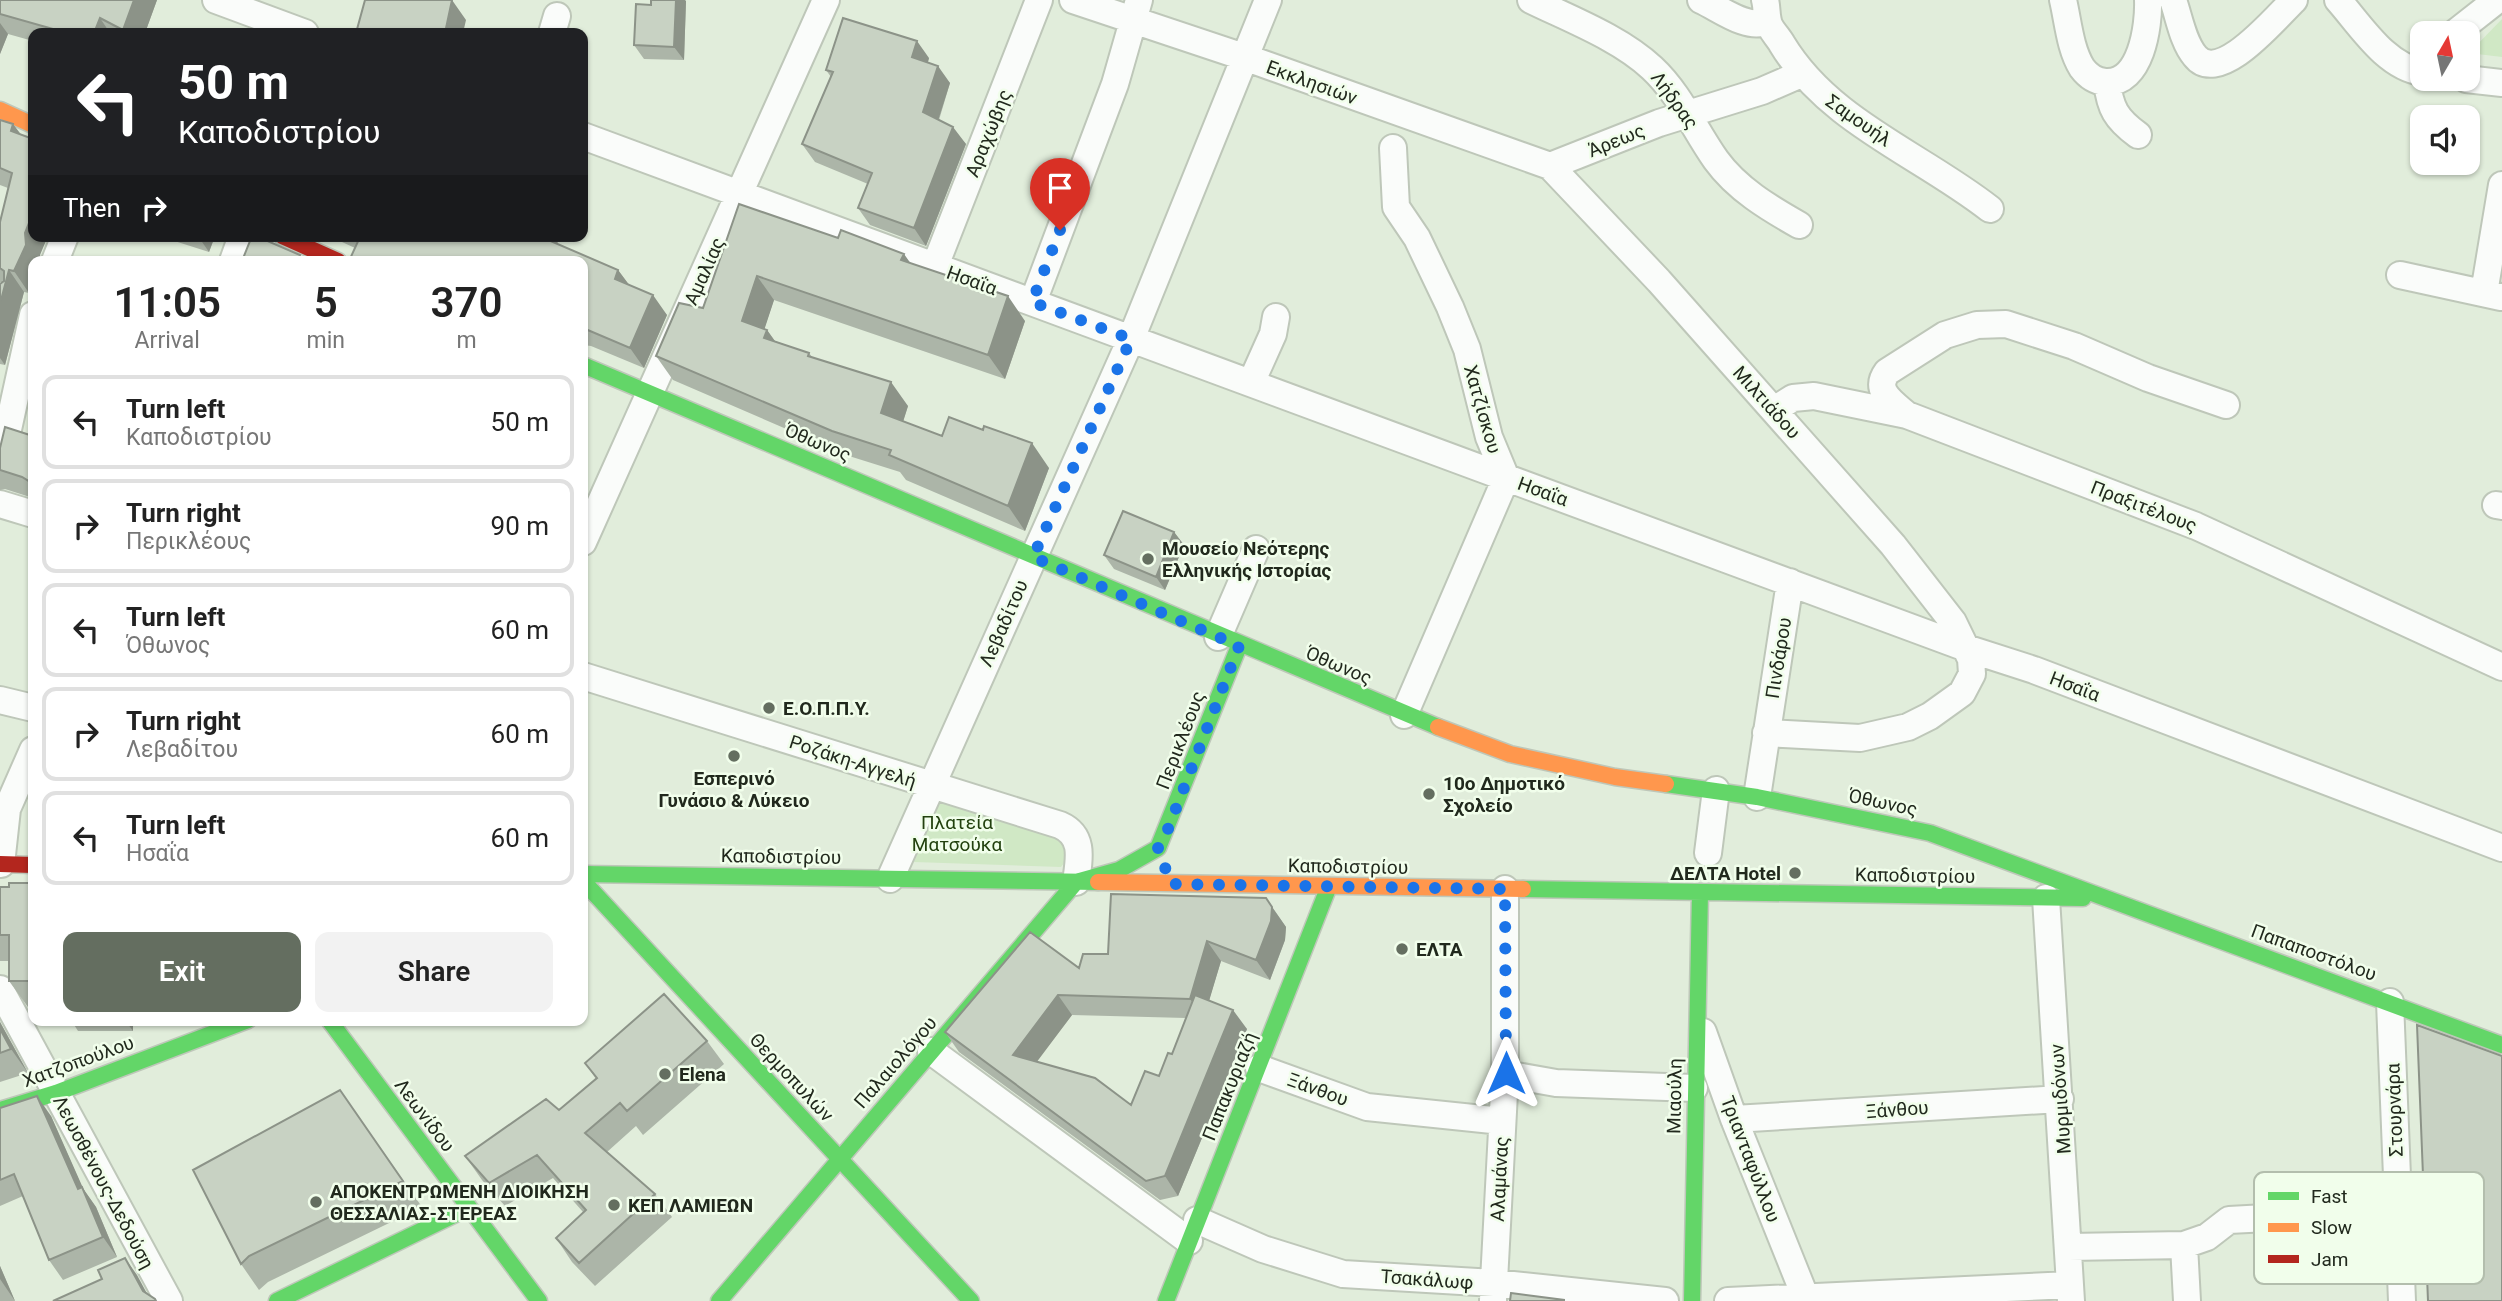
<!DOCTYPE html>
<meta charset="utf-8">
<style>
:root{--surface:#fff;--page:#f2f2f2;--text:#222;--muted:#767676;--line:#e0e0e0;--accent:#646e60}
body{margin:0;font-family:Roboto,sans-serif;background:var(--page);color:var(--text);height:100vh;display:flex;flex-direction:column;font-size:26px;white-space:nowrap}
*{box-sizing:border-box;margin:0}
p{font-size:23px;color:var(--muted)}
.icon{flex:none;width:38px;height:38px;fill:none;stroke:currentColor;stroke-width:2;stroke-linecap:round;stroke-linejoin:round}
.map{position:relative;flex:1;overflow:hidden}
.side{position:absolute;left:28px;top:256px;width:560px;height:770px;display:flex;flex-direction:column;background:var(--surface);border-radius:14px;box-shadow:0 2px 5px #0004}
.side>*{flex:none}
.hud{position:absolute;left:28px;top:28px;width:560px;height:214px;border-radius:14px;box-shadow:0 2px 5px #0004;background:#202124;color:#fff;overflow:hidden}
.needle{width:46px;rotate:9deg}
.buttons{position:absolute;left:2410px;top:21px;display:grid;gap:14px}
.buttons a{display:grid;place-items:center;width:70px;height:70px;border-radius:14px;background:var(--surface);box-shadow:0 2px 5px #0004;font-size:35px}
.pin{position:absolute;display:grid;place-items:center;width:60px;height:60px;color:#fff;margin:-72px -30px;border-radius:50% 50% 50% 0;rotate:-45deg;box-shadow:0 0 7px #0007}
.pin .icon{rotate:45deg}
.me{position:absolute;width:77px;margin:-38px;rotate:0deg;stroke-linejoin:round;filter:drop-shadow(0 0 5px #0008)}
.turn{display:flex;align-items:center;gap:24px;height:147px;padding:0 35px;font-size:32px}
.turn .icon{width:91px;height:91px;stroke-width:2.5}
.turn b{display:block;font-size:49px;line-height:60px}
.then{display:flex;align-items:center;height:66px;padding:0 35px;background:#0003;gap:14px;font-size:26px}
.eta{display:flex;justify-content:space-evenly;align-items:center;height:119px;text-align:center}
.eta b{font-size:42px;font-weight:600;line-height:49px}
.button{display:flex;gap:14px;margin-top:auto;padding:14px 35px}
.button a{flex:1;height:80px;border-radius:14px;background:var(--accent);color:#fff;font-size:28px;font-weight:600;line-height:80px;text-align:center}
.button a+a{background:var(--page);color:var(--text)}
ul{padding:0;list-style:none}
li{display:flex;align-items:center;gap:21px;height:94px;margin:0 14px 10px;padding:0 21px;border:4px solid var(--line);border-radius:14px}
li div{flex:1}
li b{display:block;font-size:26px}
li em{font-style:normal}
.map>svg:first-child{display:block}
.green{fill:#d0e8c5}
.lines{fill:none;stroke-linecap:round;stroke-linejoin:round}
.street-casing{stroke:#bec7b9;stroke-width:30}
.fast-casing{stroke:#bec7b9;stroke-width:19}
.slow-casing{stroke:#bec7b9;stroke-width:19}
.jam-casing{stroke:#bec7b9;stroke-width:19}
.street{stroke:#fafcfa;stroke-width:26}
.fast{stroke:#63d668;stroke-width:16}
.slow{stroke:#ff974d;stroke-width:16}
.jam{stroke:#b3261e;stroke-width:16}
.wall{fill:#acb5a8;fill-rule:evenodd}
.shaded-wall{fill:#8c9388}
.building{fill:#c8d2c3;stroke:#8c9388;stroke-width:2}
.route{stroke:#1a73e8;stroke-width:12;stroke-dasharray:0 21.6}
.poi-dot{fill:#646e60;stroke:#f1feeb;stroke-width:2.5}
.labels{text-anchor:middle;stroke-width:5;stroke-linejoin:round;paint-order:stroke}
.street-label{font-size:19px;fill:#21291d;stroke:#f1feeb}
.poi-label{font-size:19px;font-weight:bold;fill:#21291d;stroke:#f1feeb;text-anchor:start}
.park-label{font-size:19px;fill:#22410e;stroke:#f1feeb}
.key{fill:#f1feeb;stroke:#b3bead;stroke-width:2}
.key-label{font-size:19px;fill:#21291d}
</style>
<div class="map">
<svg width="2502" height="1301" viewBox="0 0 2502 1301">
<rect width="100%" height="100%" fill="#e1eddb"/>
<path class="green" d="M 2502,19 L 2502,57 L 2469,53 Z
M 939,798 L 1058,830 L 1072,853 L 1061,867 L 914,862 Z"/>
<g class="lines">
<defs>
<path id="street" d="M 216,0 L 305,33
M 1073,0 L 1244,57 L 1550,166 L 1659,281 L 1893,545 L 1953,622 L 1971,659 L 1972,674 L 1962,693 L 1930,716 L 1908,727 L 1860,738 L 1766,733
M 1531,0 C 1570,19 1620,38 1652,68 C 1680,94 1694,129 1716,160 C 1737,189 1769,208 1799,225
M 1701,0 C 1719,8 1748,31 1767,21
M 1765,0 C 1767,7 1766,14 1768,21 C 1769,28 1778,37 1782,44 C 1829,122 1920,154 1990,209
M 2063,0 C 2068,21 2070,49 2082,68 C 2088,76 2095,81 2105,82 C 2141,85 2149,26 2148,0
M 2173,0 C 2179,17 2183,42 2195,56 C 2219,87 2276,17 2294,0
M 2338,0 C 2361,26 2386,67 2422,72
M 552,33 L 557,16
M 2455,33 L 2497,0
M 2466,79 L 2502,83
M 2107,82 C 2110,108 2116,119 2138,135
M 583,136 L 1969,649 L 2034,670 L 2502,848
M 1393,148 L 1396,207 L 1417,238 L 1450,307 L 1467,349 L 1489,437 L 1506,478 L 1404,715
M 1550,166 L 1659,123 L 1762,91 L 1801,74
M 55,261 L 65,236
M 233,261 L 242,236
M 935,266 L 1039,0
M 2400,275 L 2501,297
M 2484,293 L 2502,185
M 1033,302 L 1115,84 L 1139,0
M 1251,383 L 1273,334 L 1276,317
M 1774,410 L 1793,398 L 1814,396 L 1907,415 L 2196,526 L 2502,667
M 1907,415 C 1893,403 1873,391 1887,372 L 1945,335 L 1977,325 L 2006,324 L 2074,346 L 2148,378 L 2226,405
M 0,466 L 33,315
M 0,504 L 33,514
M 2496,505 L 2502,506
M 583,542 L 826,0
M 1218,637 L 1256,549
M 583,676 L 1060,825 C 1085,836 1079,860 1076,882
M 0,700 L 33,708
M 1757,797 L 1790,582
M 1708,853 L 1716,790
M 1,864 L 7,809 L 33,750
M 890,879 L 1131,339 L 1268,0
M 2046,898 L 2071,1301
M 0,989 L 169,1301
M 2390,1002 L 2402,1301
M 1703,1032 L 1734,1119 L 1807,1301
M 931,1051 L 1189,1241
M 1259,1068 L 1367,1107 L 1502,1121
M 1505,1074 L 1556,1083 L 1694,1088
M 1734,1119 L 2060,1099
M 1197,1220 L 1263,1249 L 1343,1274 L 1494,1283 L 1665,1301
M 2184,1245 L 2187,1301
M 2069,1247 L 2184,1245 L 2207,1237 L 2229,1220 L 2399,1211
M 1493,1300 L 1505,1074 L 1505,889
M 1728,1301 L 2070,1285"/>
<path id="fast" d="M 583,365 L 1438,727
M 1666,784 L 1757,797 L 1930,833 L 2502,1045
M 583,874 L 1098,882
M 583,881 L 971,1301
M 1523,889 L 2083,898
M 329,1020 L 539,1301
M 0,1110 L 56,1093 L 248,1020
M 277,1301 L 468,1208
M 719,1301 L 1076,882 L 1119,870 L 1158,848 L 1239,646
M 1166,1301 L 1329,886
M 1692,1301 L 1700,892"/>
<path id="slow" d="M 0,110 L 33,125
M 1438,727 L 1510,754 L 1615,777 L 1666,784
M 1098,882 L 1523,889"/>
<path id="jam" d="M 282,236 L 338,261
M 0,864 L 33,865"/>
</defs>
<use href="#street" class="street-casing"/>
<use href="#fast" class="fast-casing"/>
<use href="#slow" class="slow-casing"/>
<use href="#jam" class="jam-casing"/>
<use href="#street" class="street"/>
<use href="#fast" class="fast"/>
<use href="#slow" class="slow"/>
<use href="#jam" class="jam"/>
</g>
<path class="wall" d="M 0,0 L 157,0 L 145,33 L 33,33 L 33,41 L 8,34 L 0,54 Z
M 686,1 L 684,60 L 644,59 L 634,45 L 651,5 Z
M 929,58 L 928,62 L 950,83 L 939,120 L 966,144 L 926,246 L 870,225 L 858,208 L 868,184 L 815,162 L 802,144 L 831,77 L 826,70 Z
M 0,120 L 33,236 L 40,255 L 41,261 L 33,261 L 29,293 L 24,292 L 5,365 L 0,364 L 0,284 L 2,282 L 0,282 L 0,222 L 8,188 L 0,185 Z
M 739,204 L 911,263 L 1025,321 L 1005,379 L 774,300 L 764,329 L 767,330 L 775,341 L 809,353 L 812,357 L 908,406 L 903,421 L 942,436 L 1049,468 L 1025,531 L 906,480 L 900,472 L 849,456 L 673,380 L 656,356 L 703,308 Z
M 164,236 L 215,236 L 209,252 L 165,238 Z
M 329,236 L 560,236 L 557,244 L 618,270 L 629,285 L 667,315 L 644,368 L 591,346 L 583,345 L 583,261 L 355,248 Z
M 33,436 L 33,498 L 5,489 L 0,490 L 0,448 Z
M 1174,532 L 1184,545 L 1165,590 L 1114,569 L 1104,555 Z
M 33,883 L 33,1007 L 28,1007 L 9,981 L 9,961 L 0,961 L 0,887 L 9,887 Z
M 1266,898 L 1286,927 L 1285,940 L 1270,980 L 1221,961 L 1209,1000 L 1247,1029 L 1178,1196 L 1160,1200 L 959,1052 L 945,1032 L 1108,954 ZM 1072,1015 L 1186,1018 L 1172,1054 L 1159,1076 L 1131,1105 L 1036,1062 Z
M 71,1020 L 133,1020 L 133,1031 L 78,1031 Z
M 0,1022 L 28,1073 L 0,1082 Z
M 707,1041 L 724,1064 L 643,1135 L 636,1126 L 607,1152 L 655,1194 L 672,1217 L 595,1286 L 572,1262 L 556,1238 L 583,1212 L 553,1178 L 505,1206 L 482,1180 L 465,1156 L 559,1110 L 596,1079 L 585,1063 Z
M 340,1090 L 422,1207 L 268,1282 L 259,1290 L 241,1264 Z
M 0,1108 L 51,1116 L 82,1187 L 96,1207 L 117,1257 L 63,1280 L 49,1260 L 23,1196 L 0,1206 Z
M 0,1266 L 15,1301 L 0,1301 Z"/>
<path class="shaded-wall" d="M 134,0 L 157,0 L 145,33 L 126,33 L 123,30 Z
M 452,0 L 466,20 L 463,33 L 445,33 Z
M 676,0 L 685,0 L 686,1 L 684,60 L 674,47 Z
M 100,18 L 110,33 L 94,33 Z
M 0,23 L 8,34 L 0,54 Z
M 917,41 L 929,58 L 924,75 L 912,57 Z
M 938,66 L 950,83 L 935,130 L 923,112 Z
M 13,124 L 29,145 L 11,131 Z
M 953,127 L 966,144 L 926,246 L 914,228 Z
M 583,163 L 586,168 L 583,176 Z
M 33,213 L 33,236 L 48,236 L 40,255 L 41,261 L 33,261 L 33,284 L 29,293 L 14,271 L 25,233 Z
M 201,236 L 215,236 L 209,252 L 200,239 Z
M 538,236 L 560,236 L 552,256 Z
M 904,254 L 921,278 L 901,260 Z
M 300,255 L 304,261 L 297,261 Z
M 9,270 L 24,292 L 5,365 L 0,358 L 0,304 Z
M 618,270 L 633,290 L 615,279 Z
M 757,276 L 774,300 L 759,346 L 742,321 Z
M 653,295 L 667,315 L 644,368 L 630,348 Z
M 1008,296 L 1025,321 L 1005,379 L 988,355 Z
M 767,330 L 784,354 L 764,338 Z
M 891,382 L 908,406 L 898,438 L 881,413 Z
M 1032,443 L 1049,468 L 1025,531 L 1008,506 Z
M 1174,532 L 1184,545 L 1165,590 L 1156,577 Z
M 1272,907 L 1286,927 L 1285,940 L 1270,980 L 1256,960 Z
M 1207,941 L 1221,961 L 1204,1018 L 1190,999 Z
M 1058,995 L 1072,1015 L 1027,1075 L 1013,1055 Z
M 1233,1010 L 1247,1029 L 1178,1196 L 1165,1176 Z
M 125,1020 L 133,1020 L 133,1031 Z
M 0,1022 L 28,1073 L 11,1049 L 0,1029 Z
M 37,1096 L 51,1116 L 87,1197 L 82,1187 L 96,1207 L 117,1257 L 103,1237 L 78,1189 Z
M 125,1258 L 137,1275 L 151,1301 L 143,1291 Z
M 0,1266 L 15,1301 L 0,1279 Z"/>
<path class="building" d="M 0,0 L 134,0 L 123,30 L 100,18 L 94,33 L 67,33 L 0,14 Z
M 365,0 L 452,0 L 445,33 L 356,33 Z
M 651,0 L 676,0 L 674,47 L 634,45 L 636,4 L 651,5 Z
M 843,18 L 917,41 L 912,57 L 938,66 L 923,112 L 953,127 L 914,228 L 858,208 L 872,173 L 802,144 L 833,72 L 826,70 Z
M 0,120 L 13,124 L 11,131 L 33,139 L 33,213 L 25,233 L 26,245 L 14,271 L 9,270 L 0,304 L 0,284 L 4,281 L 4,271 L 0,268 L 0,222 L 12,173 L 0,168 Z
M 739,204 L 838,238 L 841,230 L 904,254 L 901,260 L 1008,296 L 988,355 L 757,276 L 742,321 L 767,330 L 764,338 L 809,353 L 808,356 L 891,382 L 881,413 L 942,436 L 949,417 L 983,430 L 984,426 L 1032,443 L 1008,506 L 889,455 L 891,450 L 832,431 L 656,356 L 679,303 L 703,308 Z
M 252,236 L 256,236 L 300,255 L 297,261 L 242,261 Z
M 359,236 L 539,236 L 618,270 L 615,279 L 653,295 L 630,348 L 583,328 L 583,261 L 349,261 L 360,237 Z
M 5,427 L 33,436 L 33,494 L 30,482 L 22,477 L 0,470 L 0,448 Z
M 1123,511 L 1174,532 L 1156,577 L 1104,555 Z
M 9,883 L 33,883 L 33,981 L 9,981 L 9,935 L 0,935 L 0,887 L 9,887 Z
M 1111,894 L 1266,898 L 1272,907 L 1271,921 L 1256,960 L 1207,941 L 1190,999 L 1058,995 L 1013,1055 L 1095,1078 L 1131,1105 L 1145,1071 L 1159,1076 L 1168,1053 L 1172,1054 L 1195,995 L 1233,1010 L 1165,1176 L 1146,1181 L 945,1032 L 1030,932 L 1079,968 L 1083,954 L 1108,954 Z
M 664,994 L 707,1041 L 627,1111 L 620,1103 L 585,1133 L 655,1194 L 579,1263 L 556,1238 L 586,1210 L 537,1155 L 489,1183 L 465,1156 L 546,1099 L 559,1110 L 597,1078 L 585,1063 Z
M 2417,1025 L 2502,1056 L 2502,1301 L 2428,1301 Z
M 0,1029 L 11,1049 L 0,1053 Z
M 340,1090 L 403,1181 L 249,1256 L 241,1264 L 193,1170 Z
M 37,1096 L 78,1189 L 82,1187 L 103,1237 L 49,1260 L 14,1174 L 0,1180 L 0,1108 Z
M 125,1258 L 143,1291 L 155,1299 L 156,1301 L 53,1301 L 102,1279 L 98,1270 Z
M 1511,1293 L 1564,1300 L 1564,1301 L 1510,1301 Z"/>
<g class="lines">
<path class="route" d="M 1060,230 L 1032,302 L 1131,339 L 1033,557 L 1239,646 L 1168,829 L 1158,848 L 1171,884 L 1505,889 L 1506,1073"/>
</g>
<g class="poi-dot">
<circle cx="1148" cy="559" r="7"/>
<circle cx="769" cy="708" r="7"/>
<circle cx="734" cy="756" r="7"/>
<circle cx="1429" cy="794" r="7"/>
<circle cx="1795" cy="873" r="7"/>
<circle cx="1402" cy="949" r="7"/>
<circle cx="665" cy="1074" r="7"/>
<circle cx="316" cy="1202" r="7"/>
<circle cx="614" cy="1205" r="7"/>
</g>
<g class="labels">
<g class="street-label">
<text transform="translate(1312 82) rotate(20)" y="7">Εκκλησιών</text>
<text transform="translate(1675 100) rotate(54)" y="7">Λήδρας</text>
<text transform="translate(1859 120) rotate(35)" y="7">Σαμουήλ</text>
<text transform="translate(988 133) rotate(-68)" y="7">Αραχώβης</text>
<text transform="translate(1616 140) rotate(-22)" y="7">Άρεως</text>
<text transform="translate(704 271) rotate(-66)" y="7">Αμαλίας</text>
<text transform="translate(972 280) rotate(20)" y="7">Ησαΐα</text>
<text transform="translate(1767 402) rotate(48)" y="7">Μιλτιάδου</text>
<text transform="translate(1483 409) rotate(74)" y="7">Χατζίσκου</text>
<text transform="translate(818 442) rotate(23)" y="7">Όθωνος</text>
<text transform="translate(1543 491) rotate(20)" y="7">Ησαΐα</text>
<text transform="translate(2144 506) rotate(21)" y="7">Πραξιτέλους</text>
<text transform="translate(1003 623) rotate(-66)" y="7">Λεβαδίτου</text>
<text transform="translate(1778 658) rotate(-81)" y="7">Πινδάρου</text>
<text transform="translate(1339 665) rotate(23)" y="7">Όθωνος</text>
<text transform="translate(2075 686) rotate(21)" y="7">Ησαΐα</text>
<text transform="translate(1180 740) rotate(-69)" y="7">Περικλέους</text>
<text transform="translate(853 761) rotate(18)" y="7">Ροζάκη-Αγγελή</text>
<text transform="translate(1883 802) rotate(12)" y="7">Όθωνος</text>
<text transform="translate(781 856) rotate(1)" y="7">Καποδιστρίου</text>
<text transform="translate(1348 866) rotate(1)" y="7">Καποδιστρίου</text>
<text transform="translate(1915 875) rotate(1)" y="7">Καποδιστρίου</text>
<text transform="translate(2314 952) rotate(20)" y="7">Παπαποστόλου</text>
<text transform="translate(78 1061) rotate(-20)" y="7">Χατζοπούλου</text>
<text transform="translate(895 1062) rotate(-49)" y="7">Παλαιολόγου</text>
<text transform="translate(792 1077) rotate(47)" y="7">Θερμοπυλών</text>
<text transform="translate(1229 1086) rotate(-68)" y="7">Παπακυριαζή</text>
<text transform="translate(1318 1089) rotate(20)" y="7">Ξάνθου</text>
<text transform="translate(1674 1096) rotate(-89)" y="7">Μιαούλη</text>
<text transform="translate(2060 1099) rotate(-94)" y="7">Μυρμιδόνων</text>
<text transform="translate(1897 1109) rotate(-4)" y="7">Ξάνθου</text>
<text transform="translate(2394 1110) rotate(-92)" y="7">Στουρνάρα</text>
<text transform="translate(425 1115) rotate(53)" y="7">Λεωνίδου</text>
<text transform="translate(1751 1159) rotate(69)" y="7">Τριανταφύλλου</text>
<text transform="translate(1499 1179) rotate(-87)" y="7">Αλαμάνας</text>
<text transform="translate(104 1182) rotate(62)" y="7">Λεωσθένους-Δεδούση</text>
<text transform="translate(1427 1279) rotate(4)" y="7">Τσακάλωφ</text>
</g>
<g class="poi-label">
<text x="1162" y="555">Μουσείο Νεότερης<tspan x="1162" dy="22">Ελληνικής Ιστορίας</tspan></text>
<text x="783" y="715">Ε.Ο.Π.Π.Υ.</text>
<text x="734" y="785" text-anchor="middle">Εσπερινό<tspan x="734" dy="22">Γυνάσιο &amp; Λύκειο</tspan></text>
<text x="1443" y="790">10ο Δημοτικό<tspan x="1443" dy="22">Σχολείο</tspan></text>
<text x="1781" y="880" text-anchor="end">ΔΕΛΤΑ Hotel</text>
<text x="1416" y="956">ΕΛΤΑ</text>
<text x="679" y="1081">Elena</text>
<text x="330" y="1198">ΑΠΟΚΕΝΤΡΩΜΕΝΗ ΔΙΟΙΚΗΣΗ<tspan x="330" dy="22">ΘΕΣΣΑΛΙΑΣ-ΣΤΕΡΕΑΣ</tspan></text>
<text x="628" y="1212">ΚΕΠ ΛΑΜΙΕΩΝ</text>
</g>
<g class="park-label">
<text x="957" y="829">Πλατεία<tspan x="957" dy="22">Ματσούκα</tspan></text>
</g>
</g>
<rect x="2254" y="1172" width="230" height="112" rx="10" class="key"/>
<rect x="2268" y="1192" width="31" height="8" fill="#63d668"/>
<rect x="2268" y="1223" width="31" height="9" fill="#ff974d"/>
<rect x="2268" y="1255" width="31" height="8" fill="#b3261e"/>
<g class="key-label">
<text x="2311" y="1203">Fast</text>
<text x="2311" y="1234">Slow</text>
<text x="2311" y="1266">Jam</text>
</g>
</svg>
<div class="buttons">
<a><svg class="needle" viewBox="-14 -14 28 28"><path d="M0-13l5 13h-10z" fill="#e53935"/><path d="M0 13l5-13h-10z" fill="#767676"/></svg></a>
<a><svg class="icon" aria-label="sound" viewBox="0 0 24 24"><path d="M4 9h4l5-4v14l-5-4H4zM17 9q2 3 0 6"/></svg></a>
</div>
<div class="pin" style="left:1060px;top:230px;background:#d93025"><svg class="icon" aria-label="arrive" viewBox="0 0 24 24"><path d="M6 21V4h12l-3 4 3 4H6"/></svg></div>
<svg class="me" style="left:1506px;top:1073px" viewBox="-20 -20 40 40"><path d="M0-17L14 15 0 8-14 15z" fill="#1a73e8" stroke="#fff" stroke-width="4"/></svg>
<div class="hud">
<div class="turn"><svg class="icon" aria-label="left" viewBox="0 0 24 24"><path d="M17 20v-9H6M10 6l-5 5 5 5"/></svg><div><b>50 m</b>Καποδιστρίου</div></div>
<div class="then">Then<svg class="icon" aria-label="right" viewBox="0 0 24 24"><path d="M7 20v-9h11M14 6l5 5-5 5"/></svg></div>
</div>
<section class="side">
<div class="eta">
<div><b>11:05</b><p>Arrival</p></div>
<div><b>5</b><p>min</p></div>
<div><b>370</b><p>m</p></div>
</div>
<ul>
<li><svg class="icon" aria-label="left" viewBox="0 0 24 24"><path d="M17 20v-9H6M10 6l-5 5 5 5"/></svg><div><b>Turn left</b><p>Καποδιστρίου</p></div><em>50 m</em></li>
<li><svg class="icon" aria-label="right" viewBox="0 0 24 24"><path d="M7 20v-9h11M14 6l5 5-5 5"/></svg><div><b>Turn right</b><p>Περικλέους</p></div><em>90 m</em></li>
<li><svg class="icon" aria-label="left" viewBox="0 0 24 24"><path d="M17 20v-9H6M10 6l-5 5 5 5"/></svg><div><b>Turn left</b><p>Όθωνος</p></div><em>60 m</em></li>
<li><svg class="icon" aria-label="right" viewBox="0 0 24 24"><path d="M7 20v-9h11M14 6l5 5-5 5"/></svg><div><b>Turn right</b><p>Λεβαδίτου</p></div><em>60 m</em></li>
<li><svg class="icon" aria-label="left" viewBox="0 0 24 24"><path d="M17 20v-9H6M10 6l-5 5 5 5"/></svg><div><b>Turn left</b><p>Ησαΐα</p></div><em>60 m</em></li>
</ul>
<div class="button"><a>Exit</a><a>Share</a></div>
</section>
</div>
